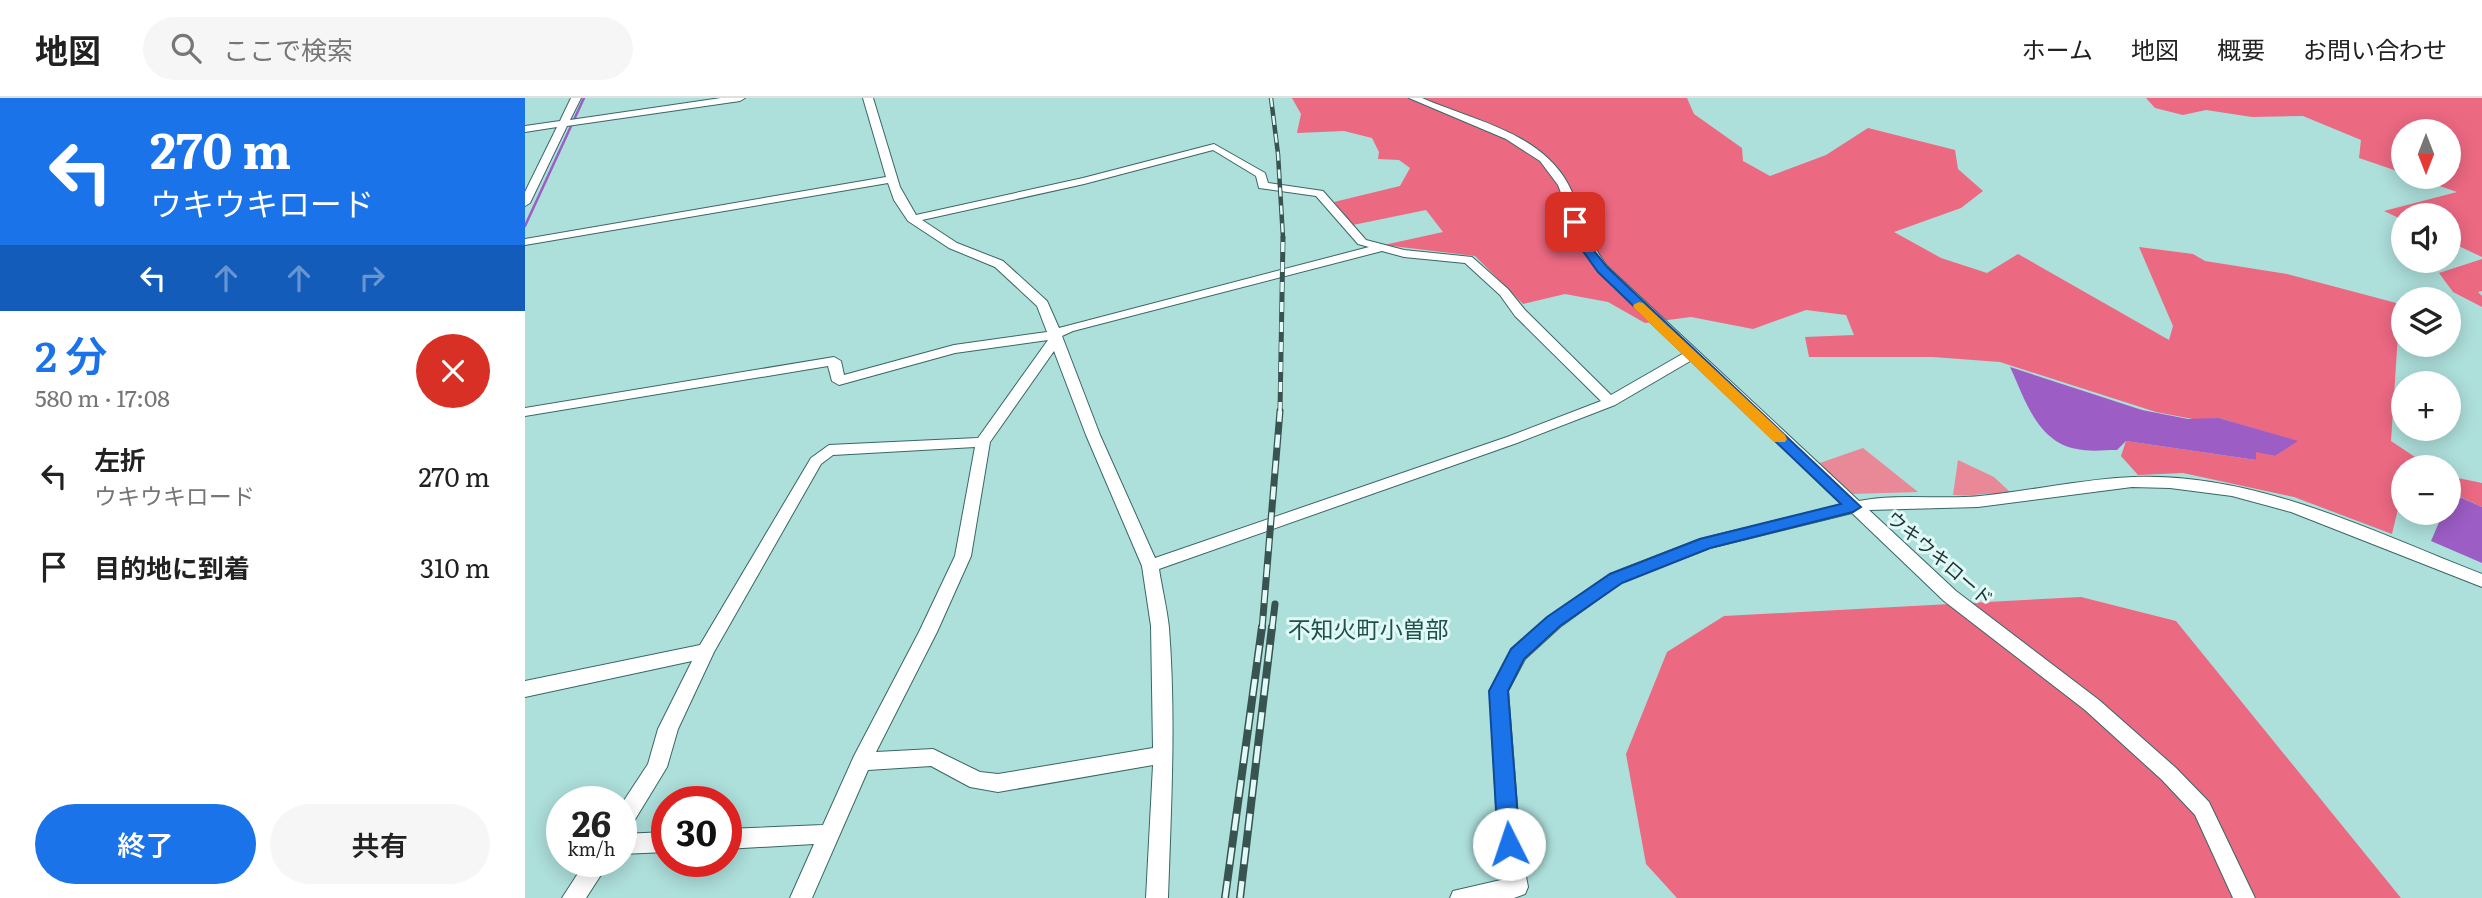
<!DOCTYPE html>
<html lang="ja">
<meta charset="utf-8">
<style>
:root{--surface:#fff;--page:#f6f6f6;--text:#222;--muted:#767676;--line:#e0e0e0;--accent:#1a73e8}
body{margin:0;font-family:Literata,"Noto Sans JP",serif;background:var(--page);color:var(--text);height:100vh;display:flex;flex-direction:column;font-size:26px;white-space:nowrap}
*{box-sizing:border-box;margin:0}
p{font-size:23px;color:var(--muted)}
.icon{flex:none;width:38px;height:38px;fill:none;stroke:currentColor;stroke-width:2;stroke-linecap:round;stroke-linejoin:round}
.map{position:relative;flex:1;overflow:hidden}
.sheet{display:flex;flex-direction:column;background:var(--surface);width:525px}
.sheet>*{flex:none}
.hud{background:#1a73e8;color:#fff;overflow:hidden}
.needle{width:46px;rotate:180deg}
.buttons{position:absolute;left:1866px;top:21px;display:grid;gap:14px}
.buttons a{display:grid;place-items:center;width:70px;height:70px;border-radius:50%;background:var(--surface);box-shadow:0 4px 18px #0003;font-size:35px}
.speed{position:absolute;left:21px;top:688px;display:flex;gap:14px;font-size:35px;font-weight:700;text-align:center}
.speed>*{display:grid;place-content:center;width:91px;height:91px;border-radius:50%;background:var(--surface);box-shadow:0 4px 18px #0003;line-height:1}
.speed small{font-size:18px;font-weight:400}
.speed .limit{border:10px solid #d22;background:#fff;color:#111}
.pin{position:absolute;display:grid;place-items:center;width:60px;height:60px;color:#fff;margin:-30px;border-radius:14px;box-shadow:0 4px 10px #0006}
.me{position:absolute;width:77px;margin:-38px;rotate:356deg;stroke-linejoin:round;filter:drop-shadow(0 0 5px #0008)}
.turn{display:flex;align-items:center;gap:24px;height:147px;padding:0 35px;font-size:32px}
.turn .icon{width:91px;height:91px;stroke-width:2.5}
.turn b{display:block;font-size:49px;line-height:60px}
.lanes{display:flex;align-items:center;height:66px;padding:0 35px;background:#0003;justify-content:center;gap:35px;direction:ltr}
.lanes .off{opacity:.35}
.round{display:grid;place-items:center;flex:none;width:74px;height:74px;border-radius:37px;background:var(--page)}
.overview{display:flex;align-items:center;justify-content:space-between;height:119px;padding:0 35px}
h1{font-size:42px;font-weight:600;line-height:52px;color:var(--accent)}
.primary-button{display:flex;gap:14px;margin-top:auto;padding:14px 35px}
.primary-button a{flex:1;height:80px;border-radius:42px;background:var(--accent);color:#fff;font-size:28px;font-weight:600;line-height:80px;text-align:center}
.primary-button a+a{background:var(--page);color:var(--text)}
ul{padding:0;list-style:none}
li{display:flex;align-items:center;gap:21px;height:91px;padding:0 35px}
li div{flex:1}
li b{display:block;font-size:26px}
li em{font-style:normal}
header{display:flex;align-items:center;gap:42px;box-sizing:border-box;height:98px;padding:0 35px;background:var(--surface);border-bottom:2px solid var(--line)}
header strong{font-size:33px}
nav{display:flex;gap:38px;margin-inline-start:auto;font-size:24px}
.search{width:490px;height:63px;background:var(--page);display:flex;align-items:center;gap:18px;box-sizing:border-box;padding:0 24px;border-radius:38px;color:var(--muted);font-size:26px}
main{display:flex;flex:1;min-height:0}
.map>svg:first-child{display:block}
.green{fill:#e98896}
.forest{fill:#ec6982}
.water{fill:#9c5dc5}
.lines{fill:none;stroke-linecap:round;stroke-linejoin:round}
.stream{stroke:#9c5dc5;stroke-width:2.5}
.minor-casing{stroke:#396765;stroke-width:2}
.minor{fill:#fff;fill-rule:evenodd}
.rail-far3-casing{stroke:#395351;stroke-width:4.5}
.rail-far2-casing{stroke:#395351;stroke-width:5}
.rail-far1-casing{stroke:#395351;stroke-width:7}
.rail-casing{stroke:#395351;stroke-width:8}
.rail-far3{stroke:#e1faf8;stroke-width:2.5;stroke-dasharray:9;stroke-linecap:butt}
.rail-far2{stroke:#e1faf8;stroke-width:3.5;stroke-dasharray:10;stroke-linecap:butt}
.rail-far1{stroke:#e1faf8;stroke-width:4.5;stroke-dasharray:13;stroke-linecap:butt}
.rail{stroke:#e1faf8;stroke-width:5;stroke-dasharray:17;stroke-linecap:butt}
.route{fill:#1a73e8;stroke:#114b97;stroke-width:2}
.slow{fill:#f59e0b}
.labels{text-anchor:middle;stroke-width:6;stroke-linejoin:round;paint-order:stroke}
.street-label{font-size:19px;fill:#1e3231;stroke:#e1faf8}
.quarter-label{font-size:23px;fill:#204f4d;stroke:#e1faf8}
</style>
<header>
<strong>地図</strong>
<div class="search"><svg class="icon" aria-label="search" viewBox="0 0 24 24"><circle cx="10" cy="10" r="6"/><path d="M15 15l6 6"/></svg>ここで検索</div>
<nav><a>ホーム</a><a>地図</a><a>概要</a><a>お問い合わせ</a></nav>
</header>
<main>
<section class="sheet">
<div class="hud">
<div class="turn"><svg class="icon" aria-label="left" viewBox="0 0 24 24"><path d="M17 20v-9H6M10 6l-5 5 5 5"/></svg><div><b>270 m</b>ウキウキロード</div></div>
<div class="lanes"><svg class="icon" aria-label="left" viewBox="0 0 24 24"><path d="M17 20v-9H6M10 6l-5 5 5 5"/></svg><svg class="icon off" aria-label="ahead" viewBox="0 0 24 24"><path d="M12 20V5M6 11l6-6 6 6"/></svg><svg class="icon off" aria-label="ahead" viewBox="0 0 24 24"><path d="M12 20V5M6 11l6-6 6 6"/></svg><svg class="icon off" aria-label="right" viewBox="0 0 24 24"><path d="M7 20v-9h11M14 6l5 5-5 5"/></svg></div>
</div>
<div class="overview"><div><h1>2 分</h1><p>580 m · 17:08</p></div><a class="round" style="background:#d93025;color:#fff"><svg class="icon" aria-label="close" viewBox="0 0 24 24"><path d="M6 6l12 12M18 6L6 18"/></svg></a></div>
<ul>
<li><svg class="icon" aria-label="left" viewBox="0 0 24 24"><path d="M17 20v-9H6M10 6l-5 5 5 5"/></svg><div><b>左折</b><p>ウキウキロード</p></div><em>270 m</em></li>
<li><svg class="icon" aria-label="arrive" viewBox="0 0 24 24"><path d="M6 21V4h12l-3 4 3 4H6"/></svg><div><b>目的地に到着</b></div><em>310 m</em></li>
</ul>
<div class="primary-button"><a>終了</a><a>共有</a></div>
</section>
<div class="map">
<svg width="1957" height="800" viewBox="0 0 1957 800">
<rect width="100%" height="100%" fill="#addfdb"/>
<path class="green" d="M 1338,350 L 1393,394 L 1326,396 L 1292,366 Z
M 1433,362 L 1469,379 L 1486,395 C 1466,394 1447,399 1428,397 Z"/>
<path class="forest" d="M 767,0 L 1162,0 L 1169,16 L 1217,50 L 1218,63 L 1245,78 L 1301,57 L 1343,30 L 1430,52 L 1433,71 L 1458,93 L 1436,110 L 1369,134 L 1416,160 L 1462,175 L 1493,156 L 1644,242 L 1648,228 L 1614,149 L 1668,156 L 1680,163 L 1762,176 L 1875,206 L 1866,343 L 1905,369 L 1878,369 L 1878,390 L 1867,436 L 1769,399 L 1658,375 L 1613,377 L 1596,358 L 1601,343 L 1731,362 L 1730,353 L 1750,358 L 1771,343 L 1694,320 L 1673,322 L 1631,314 L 1475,264 L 1408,259 L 1284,259 L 1280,239 L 1329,237 L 1321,217 L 1281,212 L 1228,231 L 1166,219 L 1120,225 L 1083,204 L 1040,196 L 998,206 L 950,158 L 859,147 L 918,134 L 901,112 L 828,127 L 809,104 L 875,88 L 885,70 L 874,62 L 853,61 L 854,54 L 847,40 L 819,33 L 772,35 L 776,16 Z
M 1621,0 L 1957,0 L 1957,159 L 1923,143 L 1923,117 L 1878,117 L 1878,122 L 1859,113 L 1932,94 L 1889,79 L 1923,79 L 1923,33 L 1878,33 L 1878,75 L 1834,60 L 1836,42 L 1778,18 L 1727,19 L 1681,12 L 1658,17 L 1630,10 Z
M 1957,161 L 1957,193 L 1953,194 L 1957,198 L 1957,209 L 1928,194 L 1914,175 Z
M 1923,378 L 1957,385 L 1957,409 L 1923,393 Z
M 1556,499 L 1651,523 L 1876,800 L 1152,800 L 1121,766 L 1101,656 L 1142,554 L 1199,518 Z"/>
<path class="water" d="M 1485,269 L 1617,312 L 1663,321 L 1694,320 L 1773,343 L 1750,358 L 1731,354 L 1731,362 L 1601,343 L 1592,352 C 1579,352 1565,354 1552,351 C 1512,344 1500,301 1485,269 Z
M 1926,395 L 1957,409 L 1957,465 L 1906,443 L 1918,415 L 1923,415 Z"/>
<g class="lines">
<path class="stream" d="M 0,128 L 59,0"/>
<defs>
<path id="minor" d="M 46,0 L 56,0 L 45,22 L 196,0 L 220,0 L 215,3 L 42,28 L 5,105 L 0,108 L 0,94 L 32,29 L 0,34 L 0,28 L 35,23 Z
M 338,0 L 348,0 L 375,89 L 391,117 L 558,80 L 689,46 L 740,75 L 743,85 L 798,93 L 841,142 L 879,152 L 947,159 L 983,191 L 1000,212 L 1086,297 L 1159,255 L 1074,174 L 1056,147 L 1033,87 L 1015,63 L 981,41 L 884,0 L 897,0 C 947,22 1015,34 1043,86 C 1058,114 1062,143 1082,168 L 1334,403 C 1373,395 1416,402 1455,398 C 1506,393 1557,381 1608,379 C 1730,374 1846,433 1957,476 L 1957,489 L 1766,414 L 1707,398 L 1645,390 L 1607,389 L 1453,409 L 1344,412 L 1431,493 L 1574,602 L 1651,670 L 1684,704 L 1730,800 L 1708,800 L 1670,717 L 1637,682 L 1560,612 L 1419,503 L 1327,415 L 1185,450 L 1097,484 L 1035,529 L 1000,561 L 983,593 L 995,746 L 1003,789 L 1000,796 L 989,800 L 925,800 L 928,793 L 980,781 L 973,746 L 965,593 L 987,551 L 1023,519 L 1085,476 L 1175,441 L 1318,406 L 1167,262 L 1090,307 L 992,345 L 634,471 C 637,491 642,510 644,530 C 651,620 646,710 643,800 L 621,800 L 628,667 L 473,694 L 445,689 L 406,668 L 343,672 L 287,800 L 265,800 L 289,746 L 201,751 L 201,731 L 298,727 L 329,658 L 394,534 L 430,458 L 450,349 L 308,357 L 296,366 L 189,554 L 153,631 L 142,669 L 103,733 L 96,735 L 96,707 L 123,666 L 133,631 L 167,563 L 0,599 L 0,583 L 175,547 L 286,360 L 304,347 L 453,340 L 523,242 L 430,255 L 314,287 L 307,283 L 303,268 L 0,318 L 0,310 L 309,259 L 316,263 L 319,277 L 429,247 L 522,234 L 512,208 L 470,169 L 424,150 L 383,123 L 369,102 L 363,85 L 0,147 L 0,141 L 361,79 ZM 688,52 L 731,78 L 734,90 L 791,98 L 833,146 L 844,149 L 534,230 L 522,203 L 478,163 L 432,145 L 397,122 L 559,86 ZM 857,153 L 879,159 L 940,165 L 975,197 L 990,218 L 1076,303 L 982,339 L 630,460 L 575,337 L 537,238 L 548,233 ZM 529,253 L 561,337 L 617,468 L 626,528 L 628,650 L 473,676 L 455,674 L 408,651 L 351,654 L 412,534 L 446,458 L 465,344 Z
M 142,734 L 142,754 L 96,756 L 96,736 Z
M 61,763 L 85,763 L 61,800 L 37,800 Z"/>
</defs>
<use href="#minor" class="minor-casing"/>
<use href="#minor" class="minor"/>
<defs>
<path id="rail-far3" d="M 746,0 L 753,56 L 758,140"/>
<path id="rail-far2" d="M 755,314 L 758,139"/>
<path id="rail-far1" d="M 737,531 L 755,313
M 747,531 L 750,506"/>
<path id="rail" d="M 700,800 L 737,529
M 715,800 L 747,529"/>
</defs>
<use href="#rail-far3" class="rail-far3-casing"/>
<use href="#rail-far2" class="rail-far2-casing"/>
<use href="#rail-far1" class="rail-far1-casing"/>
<use href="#rail" class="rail-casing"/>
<use href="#rail-far3" class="rail-far3"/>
<use href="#rail-far2" class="rail-far2"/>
<use href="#rail-far1" class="rail-far1"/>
<use href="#rail" class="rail"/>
</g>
<path class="route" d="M 1050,120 L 1056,124 L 1066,149 L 1082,169 L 1336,409 L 1328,414 L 1185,450 L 1097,485 L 1035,528 L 999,561 L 983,593 L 995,746 L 992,753 L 984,756 L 977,753 L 973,746 L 964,593 L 986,551 L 1022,519 L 1085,476 L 1175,441 L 1316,406 L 1073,174 L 1055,149 L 1044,124 Z"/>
<path class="slow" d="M 1114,204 L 1118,205 L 1260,337 L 1262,341 L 1260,344 L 1249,344 L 1109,210 L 1108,207 Z"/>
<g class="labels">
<g class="street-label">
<text transform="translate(1415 460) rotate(41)" y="7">ウキウキロード</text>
</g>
<g class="quarter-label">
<text x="843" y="540">不知火町小曽部</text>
</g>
</g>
</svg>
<div class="buttons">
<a><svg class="needle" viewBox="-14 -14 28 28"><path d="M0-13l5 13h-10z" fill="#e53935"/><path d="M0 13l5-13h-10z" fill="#767676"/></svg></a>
<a><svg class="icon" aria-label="sound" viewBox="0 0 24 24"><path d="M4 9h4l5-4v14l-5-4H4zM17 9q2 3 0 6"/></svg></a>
<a><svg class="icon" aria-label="layers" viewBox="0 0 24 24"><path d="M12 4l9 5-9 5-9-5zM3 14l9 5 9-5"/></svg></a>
<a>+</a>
<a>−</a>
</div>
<div class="speed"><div>26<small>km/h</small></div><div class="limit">30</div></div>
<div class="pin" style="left:1050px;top:124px;background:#d93025"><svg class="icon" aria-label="arrive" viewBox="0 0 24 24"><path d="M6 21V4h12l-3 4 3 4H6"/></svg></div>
<svg class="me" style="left:984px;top:746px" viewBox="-20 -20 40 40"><circle r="19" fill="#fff"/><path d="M0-13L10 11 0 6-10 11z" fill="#1a73e8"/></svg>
</div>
</main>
